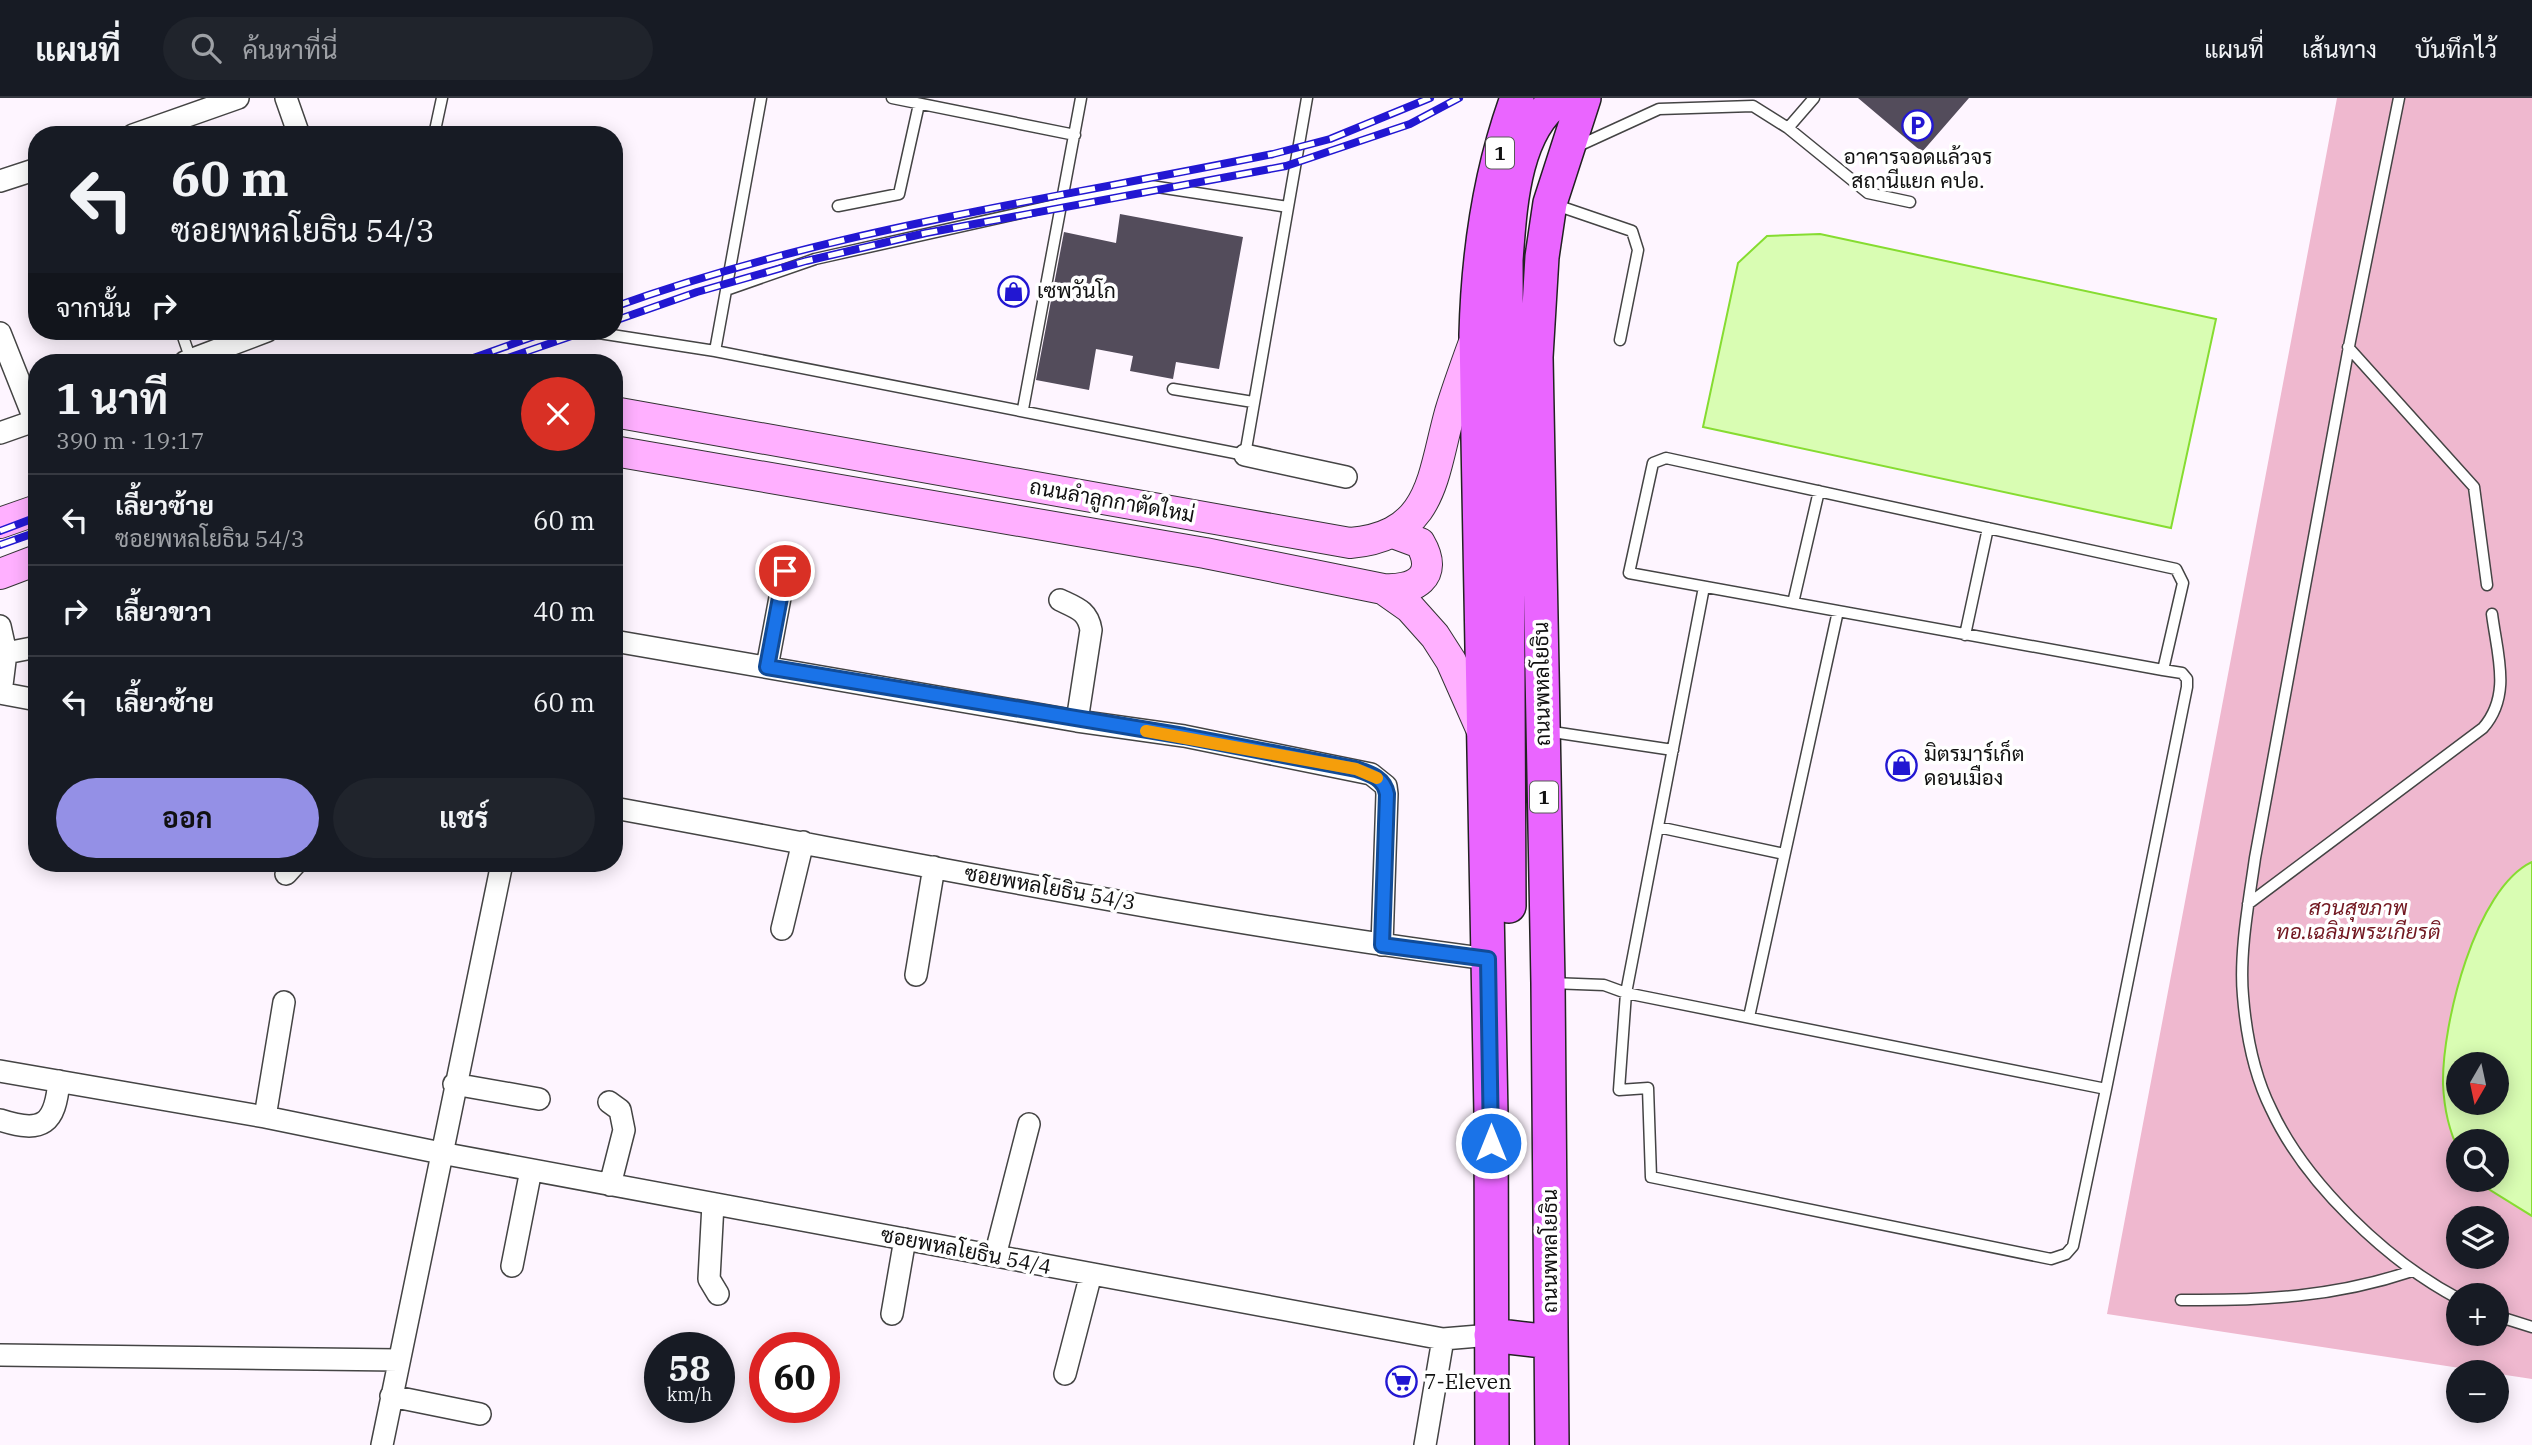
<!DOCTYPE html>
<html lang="th">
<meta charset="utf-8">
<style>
:root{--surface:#171b24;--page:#20242c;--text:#f1f3f6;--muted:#9ea1a6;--line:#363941;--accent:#9490e6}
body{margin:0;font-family:"IBM Plex Serif",Sarabun,serif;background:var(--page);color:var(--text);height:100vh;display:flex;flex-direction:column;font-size:26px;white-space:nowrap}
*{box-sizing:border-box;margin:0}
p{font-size:23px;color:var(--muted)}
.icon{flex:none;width:38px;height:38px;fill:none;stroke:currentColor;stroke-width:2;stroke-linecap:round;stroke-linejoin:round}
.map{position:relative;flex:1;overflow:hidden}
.sheet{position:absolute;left:28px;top:256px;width:595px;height:518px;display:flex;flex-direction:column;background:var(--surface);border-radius:28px;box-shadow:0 4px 18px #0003}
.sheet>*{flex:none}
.banner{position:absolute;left:28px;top:28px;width:595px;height:214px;border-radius:28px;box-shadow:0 4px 18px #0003;background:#171b24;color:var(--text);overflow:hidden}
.needle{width:46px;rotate:189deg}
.tools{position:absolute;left:2446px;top:954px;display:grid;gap:14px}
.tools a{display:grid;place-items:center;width:63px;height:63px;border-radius:50%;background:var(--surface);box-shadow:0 4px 18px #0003;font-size:35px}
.speed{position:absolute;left:644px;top:1234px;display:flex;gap:14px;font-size:35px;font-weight:700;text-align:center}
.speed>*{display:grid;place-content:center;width:91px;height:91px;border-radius:50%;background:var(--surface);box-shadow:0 4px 18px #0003;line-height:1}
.speed small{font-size:18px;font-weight:400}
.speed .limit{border:10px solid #d22;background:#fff;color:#111}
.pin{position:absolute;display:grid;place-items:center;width:60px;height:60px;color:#fff;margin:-30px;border:4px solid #fff;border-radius:50%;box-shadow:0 2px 7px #0007}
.me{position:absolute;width:77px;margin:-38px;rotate:0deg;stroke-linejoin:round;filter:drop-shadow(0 0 5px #0008)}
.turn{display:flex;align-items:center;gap:24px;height:147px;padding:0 28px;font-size:32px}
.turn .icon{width:91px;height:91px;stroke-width:2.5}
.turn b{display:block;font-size:49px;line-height:60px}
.then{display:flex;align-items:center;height:66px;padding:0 28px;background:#0003;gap:14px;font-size:26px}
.round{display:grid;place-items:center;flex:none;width:74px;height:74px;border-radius:37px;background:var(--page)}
.head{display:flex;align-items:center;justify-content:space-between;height:119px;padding:0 28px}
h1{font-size:42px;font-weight:700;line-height:52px}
.button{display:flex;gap:14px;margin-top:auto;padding:14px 28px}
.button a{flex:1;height:80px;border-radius:42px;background:var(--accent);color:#111;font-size:28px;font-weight:700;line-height:80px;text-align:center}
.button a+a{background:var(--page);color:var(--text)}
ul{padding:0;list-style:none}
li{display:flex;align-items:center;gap:21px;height:91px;padding:0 28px;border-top:2px solid var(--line)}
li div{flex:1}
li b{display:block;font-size:26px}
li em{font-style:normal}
header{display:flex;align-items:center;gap:42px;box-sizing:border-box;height:98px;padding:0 35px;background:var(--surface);border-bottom:2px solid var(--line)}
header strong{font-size:33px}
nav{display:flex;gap:38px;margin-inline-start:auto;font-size:24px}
.search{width:490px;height:63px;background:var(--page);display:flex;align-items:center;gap:18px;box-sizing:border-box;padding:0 24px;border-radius:38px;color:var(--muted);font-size:26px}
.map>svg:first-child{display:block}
.green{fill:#efb8cf;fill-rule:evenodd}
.water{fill:#d9fdb3;stroke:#86dc31;stroke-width:2;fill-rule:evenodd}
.building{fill:#534c5b}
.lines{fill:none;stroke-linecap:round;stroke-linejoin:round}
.lane-casing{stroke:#444;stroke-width:13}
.street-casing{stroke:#444;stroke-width:24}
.secondary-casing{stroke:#333;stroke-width:32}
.primary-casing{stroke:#222;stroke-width:36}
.lane{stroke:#fff;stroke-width:10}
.street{stroke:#fff;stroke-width:21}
.secondary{stroke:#ffb0ff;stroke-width:30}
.primary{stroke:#ea65ff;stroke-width:33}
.rail-casing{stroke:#2217d2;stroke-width:8}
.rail{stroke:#fff;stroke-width:5;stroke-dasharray:16;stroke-linecap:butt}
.route-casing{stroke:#114b97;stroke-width:18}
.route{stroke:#1a73e8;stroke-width:12}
.slow{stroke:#f59e0b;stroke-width:12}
.labels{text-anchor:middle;stroke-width:7;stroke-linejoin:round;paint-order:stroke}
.shield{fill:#fff;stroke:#585858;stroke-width:2}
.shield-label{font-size:19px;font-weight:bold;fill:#111}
.poi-label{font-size:21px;fill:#111;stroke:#fff;text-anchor:start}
.street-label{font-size:21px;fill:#111;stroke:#fff}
.park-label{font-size:21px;font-style:italic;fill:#721821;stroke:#fff}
</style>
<header>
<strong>แผนที่</strong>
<div class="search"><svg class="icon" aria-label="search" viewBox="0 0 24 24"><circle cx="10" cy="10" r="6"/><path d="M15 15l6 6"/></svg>ค้นหาที่นี่</div>
<nav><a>แผนที่</a><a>เส้นทาง</a><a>บันทึกไว้</a></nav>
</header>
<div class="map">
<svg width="2532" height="1347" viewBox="0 0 2532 1347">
<rect width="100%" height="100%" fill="#fef5ff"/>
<path class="green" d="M 2337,0 L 2532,0 L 2532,1281 L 2107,1216 ZM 2459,966 L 2497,966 L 2497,1004 L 2459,1004 ZM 2459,1043 L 2497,1043 L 2497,1082 L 2459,1082 ZM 2459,1120 L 2497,1120 L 2497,1158 L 2459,1158 ZM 2459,1197 L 2497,1197 L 2497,1236 L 2459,1236 Z"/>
<path class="water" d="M 1820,136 L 2216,221 L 2171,430 L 1703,329 L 1738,165 L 1767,138 Z
M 2532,764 L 2532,1118 L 2474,1082 L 2497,1082 L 2497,1043 L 2459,1043 L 2459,1053 C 2449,1033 2444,1009 2443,986 C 2442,926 2475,791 2532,764 ZM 2459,966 L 2497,966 L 2497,1004 L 2459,1004 Z"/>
<path class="building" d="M 1858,0 L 1969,0 L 1922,54 Z
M 1120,116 L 1243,139 L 1219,271 L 1176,264 L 1173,281 L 1130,273 L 1133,258 L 1096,251 L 1089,292 L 1036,282 L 1064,134 L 1116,145 Z"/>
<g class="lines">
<defs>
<path id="lane" d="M 892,0 L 1075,37
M 2399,0 L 2350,243 L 2255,760 C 2249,803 2239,855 2243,898 C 2246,935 2254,977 2271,1011 C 2305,1085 2387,1163 2459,1201
M 1788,30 L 1868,95 L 1910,104
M 434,37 L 442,0
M 1576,49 L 1659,11 L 1753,8 L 1788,30 L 1814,0
M 1553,106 L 1632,133 L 1638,152 L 1620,242
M 838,108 L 899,96 L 919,6
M 726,192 L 815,161 L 1123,92 L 1151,88 L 1288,109
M 181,233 L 191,262
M 586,233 L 715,253 L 1245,357 L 1307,0
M 2348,249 L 2474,389 L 2487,487
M 715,253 L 761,0
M 1173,291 L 1253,304
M 1023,311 L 1081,0
M 1704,489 L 1626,895 L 1619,992 L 1648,990 L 1651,1079 L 2051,1161 L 2066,1156 L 2073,1148 L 2106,991
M 1793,505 L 1819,393
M 1965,537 L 1988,430
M 1546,633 L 1673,652
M 1658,729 L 1784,756
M 2248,806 L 2483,630 C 2512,597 2497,556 2492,516
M 1551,885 L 1604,887 L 1626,895 L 2106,991 L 2187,589 L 2187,581 L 2182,575 L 2163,572 L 1629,475 L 1653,365 L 1666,360 L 2176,471 L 2183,485 L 2163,572
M 1749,919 L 1838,513
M 2181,1202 C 2260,1203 2335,1199 2412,1173
M 2497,1218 L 2532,1229"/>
<path id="street" d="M 286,0 L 299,37
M 133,37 L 238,0
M 0,83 L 37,71
M 0,235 L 35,323
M 185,264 L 267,233
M 0,335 L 37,322
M 1245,357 L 1346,379
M 1060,502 C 1077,510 1088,513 1091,532 L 1077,623
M 0,528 L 6,555 L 1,595
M 614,543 L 1077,623 L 1184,638 L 1371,676 L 1386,688 L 1387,696 L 1382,847
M 6,555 L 37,549
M 767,569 L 785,473
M 0,595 L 37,602
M 614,710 C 905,763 1195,823 1488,861
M 286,776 L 296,765
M 782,831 L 803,744
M 916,877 L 934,769
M 0,973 L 265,1019 L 441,1055 L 1443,1241 L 1491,1237
M 454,986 L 539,1001
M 609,1004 L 620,1012 L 624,1032 L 610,1087
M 265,1019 L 284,904
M 0,1022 C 43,1036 55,1026 59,983
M 713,1106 L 709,1181 L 718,1196
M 995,1158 L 1029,1026
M 512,1168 L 531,1072
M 892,1216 L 905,1141
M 0,1257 L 398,1262
M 1065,1276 L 1091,1176
M 391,1298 L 480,1316
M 382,1347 L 502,765
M 1425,1347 L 1443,1241"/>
<path id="secondary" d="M 614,314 L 1350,445 C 1433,438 1432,379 1450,314 C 1457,291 1465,269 1473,247
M 614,353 L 1205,455 L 1383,491 L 1410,510 L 1435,538 L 1451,563 L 1482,633
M 0,425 L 37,412
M 0,476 L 37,462
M 1383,491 C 1414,493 1440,479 1420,445 L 1393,435"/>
<path id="primary" d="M 1509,808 L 1506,162 C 1510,111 1513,32 1560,0
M 1491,1237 L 1551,1244
M 1492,1347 L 1491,1017 L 1476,237 C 1478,156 1489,77 1517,0
M 1552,1347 L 1548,885 L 1536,259 L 1542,159 L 1550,105 L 1584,0"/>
</defs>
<use href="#lane" class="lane-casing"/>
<use href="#street" class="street-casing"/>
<use href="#secondary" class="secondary-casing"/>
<use href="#primary" class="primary-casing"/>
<use href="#lane" class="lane"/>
<use href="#street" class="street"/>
<use href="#secondary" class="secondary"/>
<use href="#primary" class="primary"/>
<defs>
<path id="rail" d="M 614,209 C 831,131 1048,102 1273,56 L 1330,41 L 1430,0
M 614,223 L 697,194 L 806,163 L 926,135 L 1286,68 L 1410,26 L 1459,0
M 462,264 L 549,233
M 496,264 L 586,233
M 0,433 L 37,419
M 0,447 L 37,434"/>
</defs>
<use href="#rail" class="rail-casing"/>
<use href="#rail" class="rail"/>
</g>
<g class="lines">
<defs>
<path id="route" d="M 785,473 L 767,569 L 1184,638 L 1356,671 C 1371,676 1384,680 1387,696 L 1382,847 L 1488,861 L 1491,1045"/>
</defs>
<use href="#route" class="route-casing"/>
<use href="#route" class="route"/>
<path class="slow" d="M 1146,633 L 1356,671 L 1377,680"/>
</g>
<defs>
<symbol id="parking-ring" viewBox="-11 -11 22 22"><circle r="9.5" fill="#fff" stroke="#2217d2" stroke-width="1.5"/><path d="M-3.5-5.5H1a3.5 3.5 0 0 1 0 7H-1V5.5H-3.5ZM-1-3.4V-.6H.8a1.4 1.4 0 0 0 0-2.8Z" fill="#2217d2"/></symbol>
<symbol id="shop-ring" viewBox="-11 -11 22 22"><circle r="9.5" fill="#fff" stroke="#2217d2" stroke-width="1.5"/><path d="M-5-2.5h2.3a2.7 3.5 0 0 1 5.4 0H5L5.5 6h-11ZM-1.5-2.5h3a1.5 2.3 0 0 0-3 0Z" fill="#2217d2"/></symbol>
<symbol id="supermarket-ring" viewBox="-11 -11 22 22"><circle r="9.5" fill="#fff" stroke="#2217d2" stroke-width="1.5"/><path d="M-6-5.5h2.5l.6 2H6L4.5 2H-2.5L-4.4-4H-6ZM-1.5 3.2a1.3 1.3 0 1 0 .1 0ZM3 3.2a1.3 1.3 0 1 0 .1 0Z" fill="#2217d2"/></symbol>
</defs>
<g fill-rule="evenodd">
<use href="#parking-ring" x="1900" y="10" width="35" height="35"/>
<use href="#shop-ring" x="996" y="176" width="35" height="35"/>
<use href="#shop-ring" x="1884" y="650" width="35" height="35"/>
<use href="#supermarket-ring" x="1384" y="1266" width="35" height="35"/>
</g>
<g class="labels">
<g class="shield">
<rect x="1486" y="39.5" width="28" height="31" rx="5"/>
<rect x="1530" y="683.5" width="28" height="31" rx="5"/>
</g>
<g class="shield-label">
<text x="1500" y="62">1</text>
<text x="1544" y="706">1</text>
</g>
<g class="poi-label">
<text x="1918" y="66" text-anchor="middle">อาคารจอดแล้วจร<tspan x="1918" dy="24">สถานีแยก คปอ.</tspan></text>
<text x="1037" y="200">เซพวันโก</text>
<text x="1924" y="663">มิตรมาร์เก็ต<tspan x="1924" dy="24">ดอนเมือง</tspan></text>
<text x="1424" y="1291">7-Eleven</text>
</g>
<g class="street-label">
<text transform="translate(1112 403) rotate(10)" y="7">ถนนลำลูกกาตัดใหม่</text>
<text transform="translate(1542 586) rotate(-91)" y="7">ถนนพหลโยธิน</text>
<text transform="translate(1050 790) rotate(10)" y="7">ซอยพหลโยธิน 54/3</text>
<text transform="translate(966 1153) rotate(11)" y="7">ซอยพหลโยธิน 54/4</text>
<text transform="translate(1550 1153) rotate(-90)" y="7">ถนนพหลโยธิน</text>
</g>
<g class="park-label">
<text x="2358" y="817">สวนสุขภาพ<tspan x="2358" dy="24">ทอ.เฉลิมพระเกียรติ</tspan></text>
</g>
</g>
</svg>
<div class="tools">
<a><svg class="needle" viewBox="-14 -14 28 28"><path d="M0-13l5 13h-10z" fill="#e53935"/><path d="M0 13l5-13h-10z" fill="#9ea1a6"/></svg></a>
<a><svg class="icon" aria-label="search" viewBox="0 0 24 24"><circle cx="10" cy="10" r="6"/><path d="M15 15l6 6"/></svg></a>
<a><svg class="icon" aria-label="layers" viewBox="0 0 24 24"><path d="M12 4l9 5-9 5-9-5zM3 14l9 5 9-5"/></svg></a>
<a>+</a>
<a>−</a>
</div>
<div class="speed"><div>58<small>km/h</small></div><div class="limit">60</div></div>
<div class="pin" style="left:785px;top:473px;background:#d93025"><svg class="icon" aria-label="arrive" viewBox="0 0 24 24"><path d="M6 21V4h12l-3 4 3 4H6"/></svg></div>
<svg class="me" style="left:1491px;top:1045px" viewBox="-20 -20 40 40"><circle r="17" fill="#1a73e8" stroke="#fff" stroke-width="3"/><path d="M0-11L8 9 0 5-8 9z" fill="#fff"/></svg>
<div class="banner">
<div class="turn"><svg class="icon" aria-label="left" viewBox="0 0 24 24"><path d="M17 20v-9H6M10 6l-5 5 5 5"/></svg><div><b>60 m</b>ซอยพหลโยธิน 54/3</div></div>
<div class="then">จากนั้น<svg class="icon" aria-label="right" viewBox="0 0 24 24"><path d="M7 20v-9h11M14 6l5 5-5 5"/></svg></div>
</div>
<section class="sheet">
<div class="head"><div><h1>1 นาที</h1><p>390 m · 19:17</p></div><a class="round" style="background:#d93025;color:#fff"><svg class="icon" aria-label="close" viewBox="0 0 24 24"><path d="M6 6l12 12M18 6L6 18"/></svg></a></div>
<ul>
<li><svg class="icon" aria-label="left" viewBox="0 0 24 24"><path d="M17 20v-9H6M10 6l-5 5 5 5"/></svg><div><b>เลี้ยวซ้าย</b><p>ซอยพหลโยธิน 54/3</p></div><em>60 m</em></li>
<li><svg class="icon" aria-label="right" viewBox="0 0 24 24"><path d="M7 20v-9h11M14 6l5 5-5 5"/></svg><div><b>เลี้ยวขวา</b></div><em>40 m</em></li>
<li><svg class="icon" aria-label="left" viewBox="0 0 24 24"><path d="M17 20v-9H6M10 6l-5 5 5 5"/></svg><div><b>เลี้ยวซ้าย</b></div><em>60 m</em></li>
</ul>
<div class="button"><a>ออก</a><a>แชร์</a></div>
</section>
</div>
